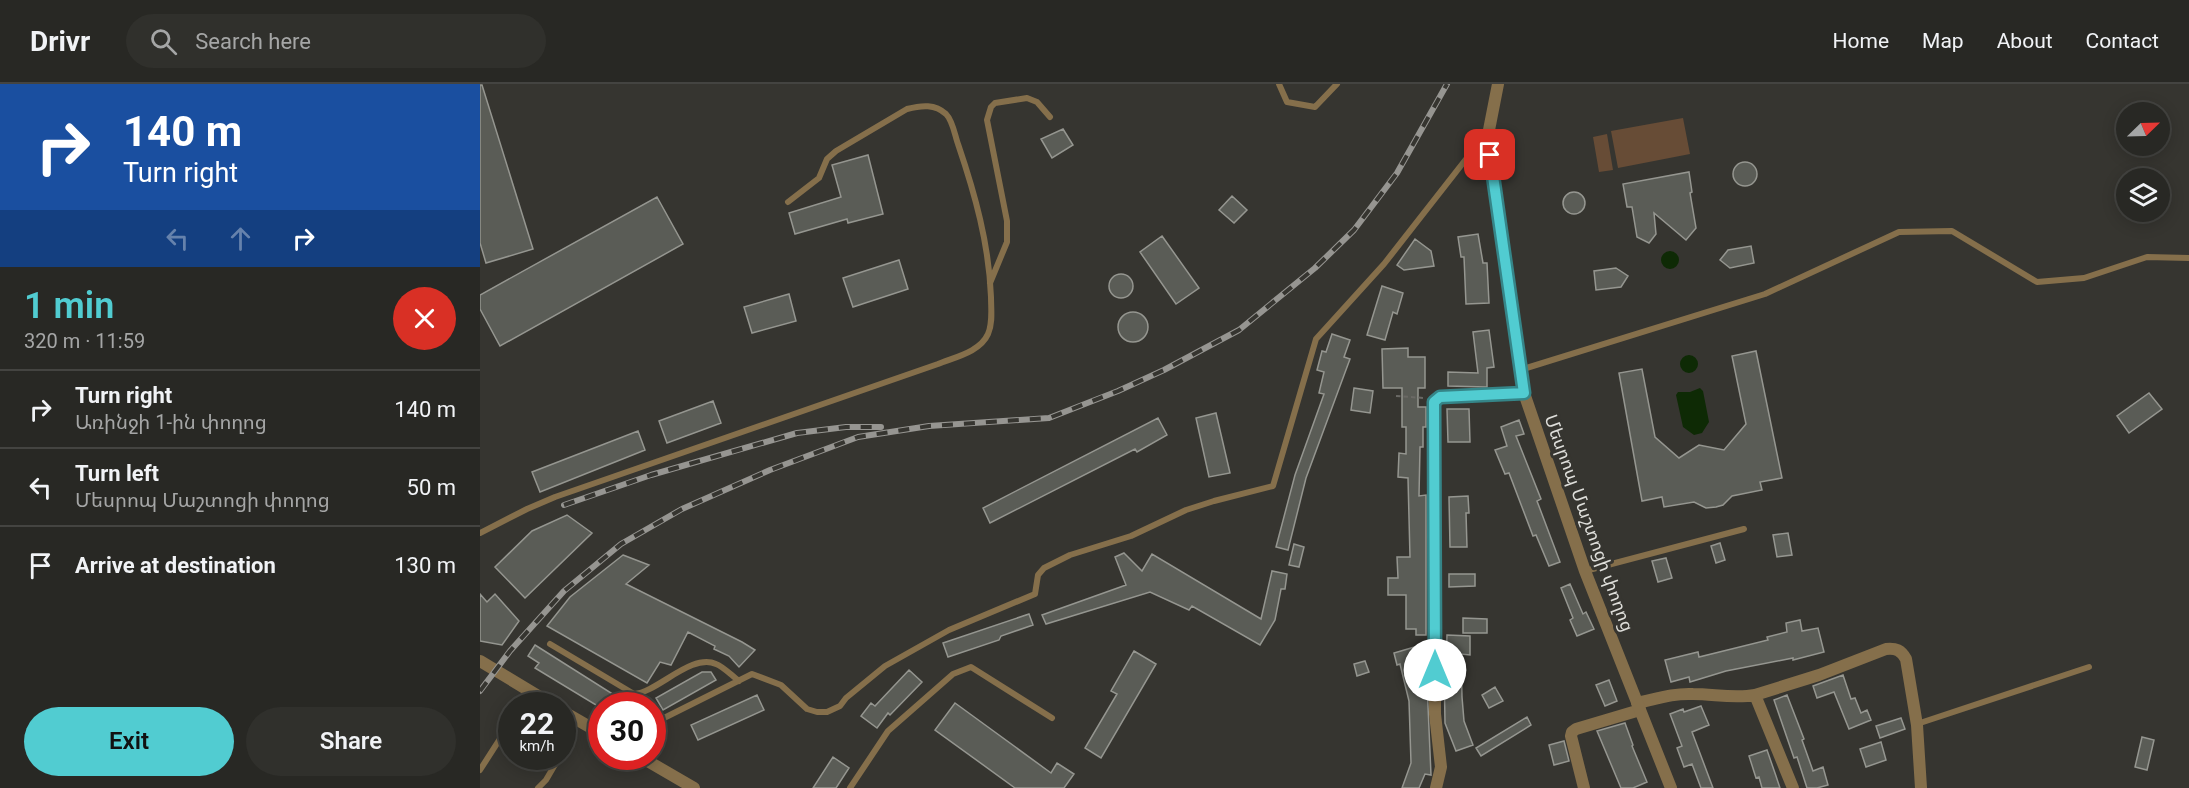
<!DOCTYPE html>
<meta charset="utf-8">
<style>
:root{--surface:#282824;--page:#30302c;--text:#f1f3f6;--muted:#a5a6a6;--line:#444441;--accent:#51ccd1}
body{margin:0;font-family:Roboto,"Noto Sans Armenian",sans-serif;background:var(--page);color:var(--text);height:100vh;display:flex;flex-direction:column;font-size:22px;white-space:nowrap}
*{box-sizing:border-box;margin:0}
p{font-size:20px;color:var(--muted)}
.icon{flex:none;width:33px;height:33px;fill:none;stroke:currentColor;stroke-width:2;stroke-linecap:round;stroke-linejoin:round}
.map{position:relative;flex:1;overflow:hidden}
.drawer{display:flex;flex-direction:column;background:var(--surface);width:480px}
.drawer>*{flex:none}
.guide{background:#1a4fa0;color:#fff;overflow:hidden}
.needle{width:39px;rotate:67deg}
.controls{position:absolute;left:1636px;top:18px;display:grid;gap:12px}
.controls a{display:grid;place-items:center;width:54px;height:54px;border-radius:50%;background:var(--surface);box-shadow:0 3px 15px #0003,0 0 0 2px var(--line);font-size:30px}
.speed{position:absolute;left:18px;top:608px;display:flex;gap:12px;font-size:30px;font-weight:700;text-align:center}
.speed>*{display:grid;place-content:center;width:78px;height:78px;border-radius:50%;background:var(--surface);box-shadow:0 3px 15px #0003,0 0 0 2px var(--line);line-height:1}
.speed small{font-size:15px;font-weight:400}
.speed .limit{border:9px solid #d22;background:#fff;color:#111}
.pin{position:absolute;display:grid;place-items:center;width:51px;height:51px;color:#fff;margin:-26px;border-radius:12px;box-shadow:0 3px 9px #0006}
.me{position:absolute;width:66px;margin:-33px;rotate:0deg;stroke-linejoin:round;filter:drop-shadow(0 0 4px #0008)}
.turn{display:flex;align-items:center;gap:21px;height:126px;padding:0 24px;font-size:27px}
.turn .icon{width:78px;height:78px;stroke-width:2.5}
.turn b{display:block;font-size:42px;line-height:51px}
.lanes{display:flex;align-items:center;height:57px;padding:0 24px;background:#0003;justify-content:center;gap:30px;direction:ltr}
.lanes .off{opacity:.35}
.round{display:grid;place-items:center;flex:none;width:63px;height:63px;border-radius:32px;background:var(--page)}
.head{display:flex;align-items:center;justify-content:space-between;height:102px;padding:0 24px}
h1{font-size:36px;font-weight:600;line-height:45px;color:var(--accent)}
.cta{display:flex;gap:12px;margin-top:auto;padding:12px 24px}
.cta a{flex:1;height:69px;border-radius:36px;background:var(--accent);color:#111;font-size:24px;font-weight:600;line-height:69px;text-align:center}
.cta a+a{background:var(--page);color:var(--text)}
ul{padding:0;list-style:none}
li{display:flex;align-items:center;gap:18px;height:78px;padding:0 24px;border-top:2px solid var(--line)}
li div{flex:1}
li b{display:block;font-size:22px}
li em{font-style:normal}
header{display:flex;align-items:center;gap:36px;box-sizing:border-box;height:84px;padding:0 30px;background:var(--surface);border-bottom:2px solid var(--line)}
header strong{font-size:28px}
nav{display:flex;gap:33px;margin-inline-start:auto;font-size:21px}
.search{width:420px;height:54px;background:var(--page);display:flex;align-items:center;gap:15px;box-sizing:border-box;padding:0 21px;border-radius:33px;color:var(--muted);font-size:22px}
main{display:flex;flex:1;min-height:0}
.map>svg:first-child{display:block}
.green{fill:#674c36}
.water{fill:#0e2a05}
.building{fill:#5a5c56;stroke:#959690;stroke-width:1.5}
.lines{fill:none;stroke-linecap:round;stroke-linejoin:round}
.path{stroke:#6a6965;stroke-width:2;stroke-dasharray:4.5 3;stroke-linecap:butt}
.service{stroke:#856f4b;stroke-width:6}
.minor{stroke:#856f4b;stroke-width:12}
.tertiary{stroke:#856f4b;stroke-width:12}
.rail-casing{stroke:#969591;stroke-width:6}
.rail{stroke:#363530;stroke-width:4;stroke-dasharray:11;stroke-linecap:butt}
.route-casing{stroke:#358588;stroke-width:15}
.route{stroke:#51ccd1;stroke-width:10}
.labels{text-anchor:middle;stroke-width:6;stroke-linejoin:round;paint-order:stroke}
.street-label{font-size:18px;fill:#dededa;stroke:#363530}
</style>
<header>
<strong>Drivr</strong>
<div class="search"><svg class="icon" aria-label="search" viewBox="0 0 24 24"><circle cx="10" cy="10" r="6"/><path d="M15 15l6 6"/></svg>Search here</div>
<nav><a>Home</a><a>Map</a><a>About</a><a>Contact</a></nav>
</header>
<main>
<section class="drawer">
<div class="guide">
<div class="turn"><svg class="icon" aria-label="right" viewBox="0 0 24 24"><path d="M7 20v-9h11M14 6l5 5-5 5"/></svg><div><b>140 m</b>Turn right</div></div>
<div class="lanes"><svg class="icon off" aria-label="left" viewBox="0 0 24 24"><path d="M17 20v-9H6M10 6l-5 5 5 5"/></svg><svg class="icon off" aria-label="ahead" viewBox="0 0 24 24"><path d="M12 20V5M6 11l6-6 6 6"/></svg><svg class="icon" aria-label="right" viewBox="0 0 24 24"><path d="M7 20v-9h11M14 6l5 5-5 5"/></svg></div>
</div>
<div class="head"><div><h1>1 min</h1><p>320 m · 11:59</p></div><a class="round" style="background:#d93025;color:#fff"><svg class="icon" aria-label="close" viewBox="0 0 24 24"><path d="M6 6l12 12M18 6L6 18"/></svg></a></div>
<ul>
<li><svg class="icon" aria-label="right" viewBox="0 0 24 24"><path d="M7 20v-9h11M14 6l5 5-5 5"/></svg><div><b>Turn right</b><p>Առինջի 1-ին փողոց</p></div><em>140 m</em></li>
<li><svg class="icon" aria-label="left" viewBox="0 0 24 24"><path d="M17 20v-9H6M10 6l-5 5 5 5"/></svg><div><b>Turn left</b><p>Մեսրոպ Մաշտոցի փողոց</p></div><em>50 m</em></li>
<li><svg class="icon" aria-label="arrive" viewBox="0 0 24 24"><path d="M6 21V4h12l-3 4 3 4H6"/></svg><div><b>Arrive at destination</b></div><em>130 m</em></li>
</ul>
<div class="cta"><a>Exit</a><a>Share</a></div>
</section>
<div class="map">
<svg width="1709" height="704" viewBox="0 0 1709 704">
<rect width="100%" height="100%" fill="#363530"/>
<path class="green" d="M 1203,34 L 1210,70 L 1138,84 L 1131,47 Z
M 1127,50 L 1133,86 L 1119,88 L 1113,53 Z"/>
<path class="water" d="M1181 176a9 9 0 1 1 18 0a9 9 0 1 1-18 0Z
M1200 280a9 9 0 1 1 18 0a9 9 0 1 1-18 0Z
M 1220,304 L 1223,307 L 1229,338 L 1222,349 L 1214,351 L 1203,343 L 1196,311 L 1198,308 L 1210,308 Z"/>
<path class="building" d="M 0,1 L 2,1 L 53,165 L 6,179 L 0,159 Z
M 583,45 L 593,61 L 572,74 L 561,55 Z
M 388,71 L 403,130 L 368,139 L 367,135 L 315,150 L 309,129 L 361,113 L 352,81 Z
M1253 90a12 12 0 1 1 24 0a12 12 0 1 1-24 0Z
M 1209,88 L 1212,108 L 1210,109 L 1216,144 L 1206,156 L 1174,129 L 1176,150 L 1169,159 L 1157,153 L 1152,123 L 1147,123 L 1143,100 Z
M1083 119a11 11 0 1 1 22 0a11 11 0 1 1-22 0Z
M 752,112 L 767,126 L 754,139 L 739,126 Z
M 177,113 L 203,160 L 20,262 L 0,225 L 0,211 Z
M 998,150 L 1003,179 L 1007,179 L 1009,219 L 986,220 L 984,173 L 981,173 L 978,153 Z
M 682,152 L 719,204 L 696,220 L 660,168 Z
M 935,155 L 951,167 L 954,182 L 924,186 L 917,181 Z
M 1271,162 L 1274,179 L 1250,184 L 1240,176 L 1248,166 Z
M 419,176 L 428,205 L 373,223 L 363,194 Z
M 1136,184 L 1148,192 L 1141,203 L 1116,206 L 1114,187 Z
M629 202a12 12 0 1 1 24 0a12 12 0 1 1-24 0Z
M 902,202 L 923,209 L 917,230 L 913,228 L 905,256 L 887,251 Z
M 309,210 L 316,237 L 272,249 L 264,223 Z
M638 243a15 15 0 1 1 30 0a15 15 0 1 1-30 0Z
M 1009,246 L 1014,283 L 1007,284 L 1007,303 L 968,302 L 968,288 L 998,289 L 993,248 Z
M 852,250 L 870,256 L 864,273 L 870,275 L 826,394 L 808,466 L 796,463 L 815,391 L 844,310 L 839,309 L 844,288 L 837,286 L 842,267 L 846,268 Z
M 928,264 L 928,273 L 945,273 L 945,304 L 938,304 L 938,323 L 946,323 L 946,343 L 943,343 L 943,363 L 940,363 L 939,412 L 946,411 L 946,551 L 936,551 L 936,545 L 926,545 L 926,511 L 908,511 L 908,494 L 918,494 L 917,473 L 930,473 L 928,394 L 918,393 L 919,369 L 926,370 L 926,343 L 922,343 L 922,304 L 903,304 L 902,265 Z
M 1276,267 L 1302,394 L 1280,398 L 1282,406 L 1252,412 L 1243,421 L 1236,423 L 1226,424 L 1214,418 L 1184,423 L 1182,413 L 1162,417 L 1139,289 L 1162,285 L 1175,353 L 1199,374 L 1219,361 L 1244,366 L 1266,340 L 1252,272 Z
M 874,304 L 893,307 L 890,329 L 871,326 Z
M 1669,309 L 1682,325 L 1649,349 L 1637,332 Z
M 233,317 L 241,339 L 187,359 L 179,337 Z
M 967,325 L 989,325 L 990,358 L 968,358 Z
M 736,329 L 750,389 L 729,393 L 716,334 Z
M 678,334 L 687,351 L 657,368 L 655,365 L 510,439 L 503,424 Z
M 1039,336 L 1044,350 L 1036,352 L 1061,415 L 1057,417 L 1080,478 L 1069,482 L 1056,451 L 1053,452 L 1029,389 L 1025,390 L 1015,366 L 1027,362 L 1021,343 Z
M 158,347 L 165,366 L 60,408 L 52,388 Z
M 988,412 L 989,429 L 986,429 L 987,463 L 970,463 L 969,413 Z
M 87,431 L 112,449 L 45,514 L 15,483 L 52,447 Z
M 1308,449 L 1312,471 L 1297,473 L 1293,451 Z
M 1240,459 L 1245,476 L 1236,479 L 1231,462 Z
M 814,460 L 824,463 L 819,483 L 809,481 Z
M 644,469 L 662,487 L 672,470 L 781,535 L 792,487 L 807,490 L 805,505 L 801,505 L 795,536 L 780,561 L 712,522 L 709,526 L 670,508 L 566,540 L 562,531 L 646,501 L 635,473 Z
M 143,471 L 169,481 L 146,500 L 262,558 L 275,566 L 259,583 L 249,572 L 234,565 L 235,562 L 208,548 L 191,581 L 180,578 L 167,599 L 67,542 L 90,513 Z
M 1186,474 L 1192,494 L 1178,498 L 1172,477 Z
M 969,490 L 995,490 L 995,502 L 969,503 Z
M 1090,500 L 1103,530 L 1106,528 L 1114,545 L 1097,552 L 1090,536 L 1093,534 L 1081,504 Z
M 0,510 L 7,518 L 15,510 L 39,537 L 22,561 L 0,557 Z
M 549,530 L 553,541 L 521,552 L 519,556 L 468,573 L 463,559 Z
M 983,534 L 1007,535 L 1007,549 L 983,549 Z
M 1320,536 L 1322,547 L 1338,544 L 1344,568 L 1313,576 L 1313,574 L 1246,587 L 1210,598 L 1209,593 L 1191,598 L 1185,576 L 1218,568 L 1219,573 L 1288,556 L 1287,553 L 1307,548 L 1306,539 Z
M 967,551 L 990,552 L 990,571 L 981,570 L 982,613 L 984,637 L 993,661 L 976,667 L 965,639 L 964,581 L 966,581 Z
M 55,561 L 139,614 L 135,621 L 116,621 L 55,584 L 59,579 L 48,572 Z
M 938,562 L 947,599 L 951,691 L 945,690 L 939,704 L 922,704 L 931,679 L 929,617 L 920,580 L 917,581 L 914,569 Z
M 654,567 L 676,580 L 621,674 L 605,664 L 637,610 L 631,607 Z
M 885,577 L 889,588 L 877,592 L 874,580 Z
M 429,586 L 442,598 L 410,631 L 408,629 L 397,644 L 381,632 L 391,619 L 395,622 Z
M 222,588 L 231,588 L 236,596 L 183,626 L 176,614 Z
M 1363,591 L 1371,615 L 1375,614 L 1381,629 L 1387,626 L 1391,636 L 1369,645 L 1354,608 L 1337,614 L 1333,602 Z
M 1129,596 L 1137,617 L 1125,622 L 1116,601 Z
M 1015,603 L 1023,617 L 1009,624 L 1002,611 Z
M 277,611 L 284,626 L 218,656 L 211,641 Z
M 1307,611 L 1324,655 L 1322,656 L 1333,687 L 1343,683 L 1348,701 L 1337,704 L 1327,704 L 1317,673 L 1314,674 L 1294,616 Z
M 475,619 L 571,689 L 577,679 L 594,690 L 584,704 L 535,704 L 455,646 Z
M 1221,622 L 1229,641 L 1212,648 L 1233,704 L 1221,704 L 1212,680 L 1204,683 L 1197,664 L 1202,662 L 1190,630 L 1203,625 L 1204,628 Z
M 1047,633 L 1051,641 L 1001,672 L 996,664 Z
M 1421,634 L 1425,645 L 1400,654 L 1396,642 Z
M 1145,639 L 1153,661 L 1152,662 L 1167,698 L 1153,704 L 1141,704 L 1117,647 Z
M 1662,653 L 1674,656 L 1667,686 L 1655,683 Z
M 1084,657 L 1089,677 L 1074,681 L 1069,661 Z
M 1401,658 L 1406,676 L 1386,683 L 1380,665 Z
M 1287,666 L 1296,692 L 1300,704 L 1282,704 L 1279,693 L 1276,694 L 1269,672 Z
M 353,673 L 369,684 L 356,704 L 333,704 Z"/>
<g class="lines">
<path class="path" d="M 916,312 L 944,314"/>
<path class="service" d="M 799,0 L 807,18 L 835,23 L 857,0
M 510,199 L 527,158 L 527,137 L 507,36 L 511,23 L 515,19 L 547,14 L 557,18 L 570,33
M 1040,286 L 1285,210 L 1419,148 L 1472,147 L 1557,198 L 1604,194 L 1667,173 L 1709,174
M 0,449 L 47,425 L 75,413 L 458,280 C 475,273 500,268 508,250 C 513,239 511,225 511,213 C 509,160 495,110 478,60 C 475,52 473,37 466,30 C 455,20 442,21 427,25 L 356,67 L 347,75 L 339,94 L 308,118
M 1105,487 L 1264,445
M 70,560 L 154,610 C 178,608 211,569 236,580 C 244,583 252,592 259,597
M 41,621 L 49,607
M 172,640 L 272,590 L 301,601 L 327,625 L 337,628 L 347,628 L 360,622 L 366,614 L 405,582 L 469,546 L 555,510 L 558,491 L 564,484 L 590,471 L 651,452 L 706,426 L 734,417 L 793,402 L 836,255 L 904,180 L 1008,47
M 1437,640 L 1609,583
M 0,686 L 32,636
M 58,704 L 66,696 L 80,672
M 370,704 L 408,647 L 473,590 L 491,583 L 572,634"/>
<path class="minor" d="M 1275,611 L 1339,591 L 1406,565 C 1416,564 1421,566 1426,575 L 1437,641 L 1441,704
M 1157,619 C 1176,615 1193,609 1213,610 C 1234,610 1254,615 1275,611 L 1313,704
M 956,704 L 961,683 L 955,630 L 954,318 L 960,313 L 1044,309
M 1104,704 L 1091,652 L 1092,648 L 1096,645 L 1160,626"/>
<path class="tertiary" d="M 1018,0 L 1009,46 L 1010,71 L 1044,309 L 1105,487 L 1191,704
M 0,577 L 73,621
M 82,627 L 122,650
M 159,672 L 214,704"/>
<defs>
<path id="rail" d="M 84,421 L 171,391 L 317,349 L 366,343 L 401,343
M 0,607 L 30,567 L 84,507 L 141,460 L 202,425 L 290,386 L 378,353 L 449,342 L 569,334 L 638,307 L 684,286 L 759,246 L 835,184 L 874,146 L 917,89 L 967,0"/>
</defs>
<use href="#rail" class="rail-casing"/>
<use href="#rail" class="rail"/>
</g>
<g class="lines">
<defs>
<path id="route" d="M 955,586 L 954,318 L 960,313 L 1044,309 L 1010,71"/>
</defs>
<use href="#route" class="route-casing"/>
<use href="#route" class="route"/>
</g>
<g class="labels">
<g class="street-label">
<text transform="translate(1109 439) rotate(70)" y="6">Մեսրոպ Մաշտոցի փողոց</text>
</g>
</g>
</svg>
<div class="controls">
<a><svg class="needle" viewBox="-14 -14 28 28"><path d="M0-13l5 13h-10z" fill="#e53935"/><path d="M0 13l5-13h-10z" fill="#a5a6a6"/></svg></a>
<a><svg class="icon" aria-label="layers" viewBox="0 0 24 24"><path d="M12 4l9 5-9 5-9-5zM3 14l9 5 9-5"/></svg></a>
</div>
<div class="speed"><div>22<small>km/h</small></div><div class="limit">30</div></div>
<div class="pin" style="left:1010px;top:71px;background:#d93025"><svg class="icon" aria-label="arrive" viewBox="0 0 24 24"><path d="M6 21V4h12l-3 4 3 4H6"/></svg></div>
<svg class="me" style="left:955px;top:586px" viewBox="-20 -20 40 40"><circle r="19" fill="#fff"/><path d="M0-13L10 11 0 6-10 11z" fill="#51ccd1"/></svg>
</div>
</main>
